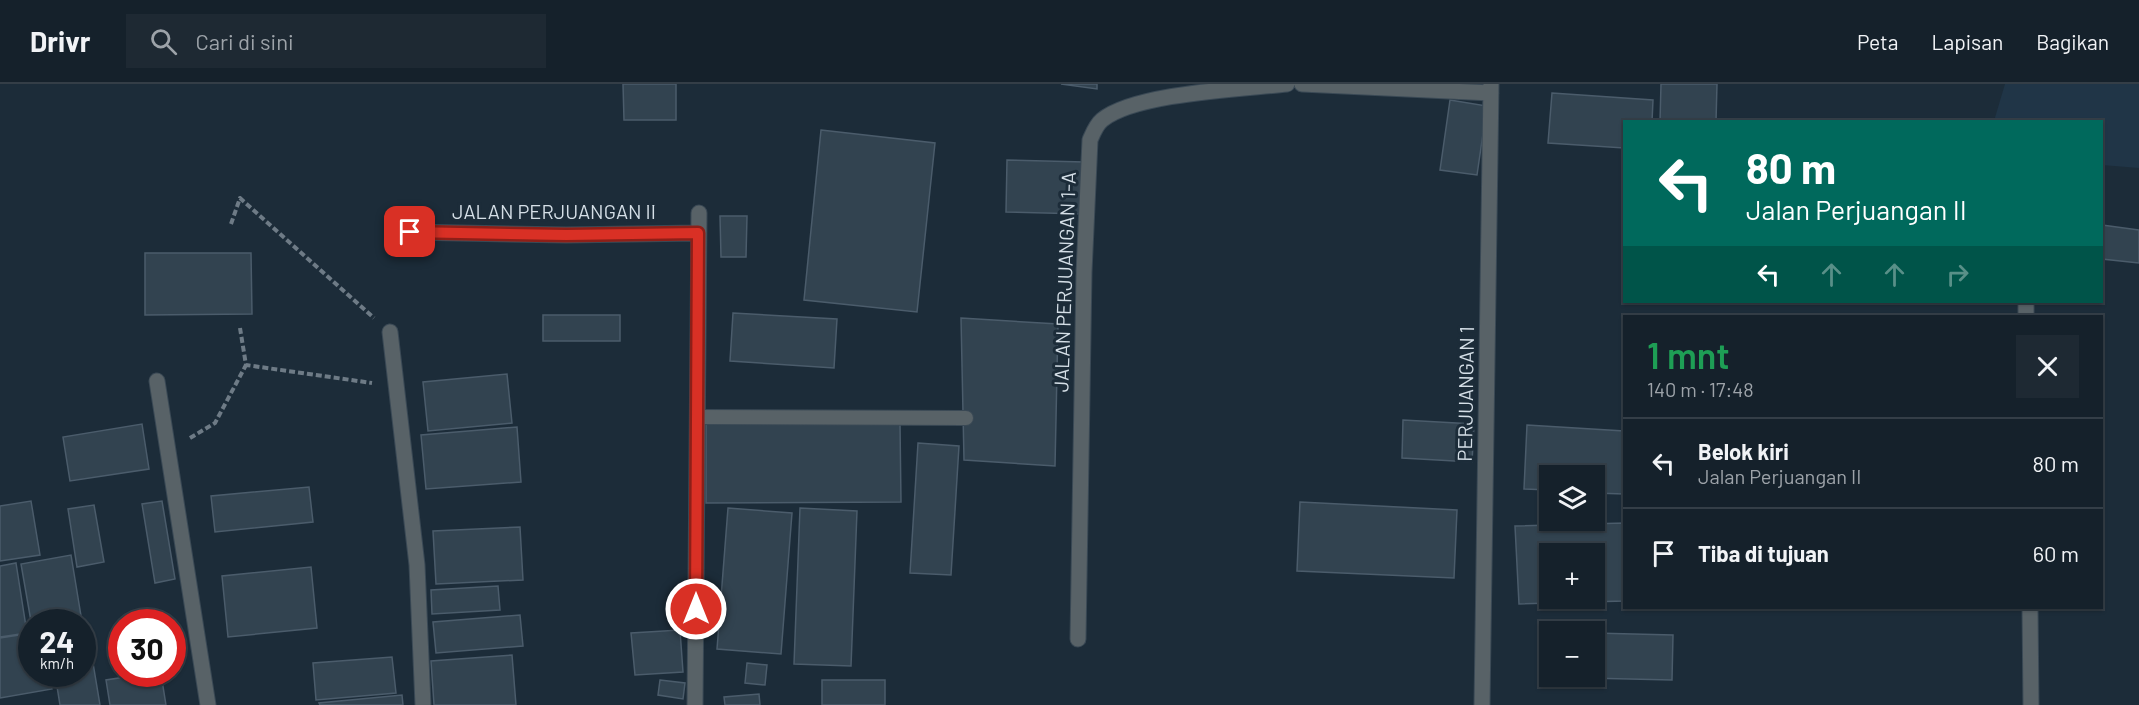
<!DOCTYPE html>
<html lang="id">
<meta charset="utf-8">
<style>
:root{--surface:#15212b;--page:#1e2933;--text:#f1f3f6;--muted:#9da3a9;--line:#343e47}
body{margin:0;font-family:Barlow,sans-serif;background:var(--page);color:var(--text);height:100vh;display:flex;flex-direction:column;font-size:22px;white-space:nowrap}
*{box-sizing:border-box;margin:0}
p{font-size:20px;color:var(--muted)}
.icon{flex:none;width:33px;height:33px;fill:none;stroke:currentColor;stroke-width:2;stroke-linecap:round;stroke-linejoin:round}
.map{position:relative;flex:1;overflow:hidden}
.details{position:absolute;left:1623px;top:231px;width:480px;height:294px;display:flex;flex-direction:column;background:var(--surface);border-radius:0px;box-shadow:0 2px 4px #0004,0 0 0 2px var(--line)}
.details>*{flex:none}
.guide{position:absolute;left:1623px;top:36px;width:480px;height:183px;border-radius:0px;box-shadow:0 2px 4px #0004,0 0 0 2px var(--line);background:#00695c;color:#fff;overflow:hidden}
.fabs{position:absolute;left:1539px;top:381px;display:grid;gap:12px}
.fabs a{display:grid;place-items:center;width:66px;height:66px;border-radius:0px;background:var(--surface);box-shadow:0 2px 4px #0004,0 0 0 2px var(--line);font-size:30px}
.speed{position:absolute;left:18px;top:525px;display:flex;gap:12px;font-size:30px;font-weight:700;text-align:center}
.speed>*{display:grid;place-content:center;width:78px;height:78px;border-radius:50%;background:var(--surface);box-shadow:0 2px 4px #0004,0 0 0 2px var(--line);line-height:1}
.speed small{font-size:15px;font-weight:400}
.speed .limit{border:9px solid #d22;background:#fff;color:#111}
.pin{position:absolute;display:grid;place-items:center;width:51px;height:51px;color:#fff;margin:-26px;border-radius:12px;box-shadow:0 3px 9px #0006}
.me{position:absolute;width:66px;margin:-33px;rotate:0deg;stroke-linejoin:round;filter:drop-shadow(0 0 4px #0008)}
.turn{display:flex;align-items:center;gap:21px;height:126px;padding:0 24px;font-size:27px}
.turn .icon{width:78px;height:78px;stroke-width:2.5}
.turn b{display:block;font-size:42px;line-height:51px}
.lanes{display:flex;align-items:center;height:57px;padding:0 24px;background:#0003;justify-content:center;gap:30px;direction:ltr}
.lanes .off{opacity:.35}
.round{display:grid;place-items:center;flex:none;width:63px;height:63px;border-radius:0px;background:var(--page)}
.head{display:flex;align-items:center;justify-content:space-between;height:102px;padding:0 24px}
h1{font-size:36px;font-weight:600;line-height:45px;color:#1e9e55}
ul{padding:0;list-style:none}
li{display:flex;align-items:center;gap:18px;height:90px;padding:0 24px;border-top:2px solid var(--line)}
li div{flex:1}
li b{display:block;font-size:22px}
li em{font-style:normal}
header{display:flex;align-items:center;gap:36px;box-sizing:border-box;height:84px;padding:0 30px;background:var(--surface);border-bottom:2px solid var(--line)}
header strong{font-size:28px}
nav{display:flex;gap:33px;margin-inline-start:auto;font-size:21px}
.search{width:420px;height:54px;background:var(--page);display:flex;align-items:center;gap:15px;box-sizing:border-box;padding:0 21px;border-radius:0px;color:var(--muted);font-size:22px}
.map>svg:first-child{display:block}
.built{fill:#203547}
.building{fill:#324350;stroke:#4b5c6b;stroke-width:1.5;fill-rule:evenodd}
.lines{fill:none;stroke-linecap:round;stroke-linejoin:round}
.service-casing{stroke:#3a4955;stroke-width:16}
.minor-casing{stroke:#3a4955;stroke-width:17}
.path{stroke:#6e7b86;stroke-width:4;stroke-dasharray:6 3;stroke-linecap:butt}
.service{stroke:#586267;stroke-width:14}
.minor{stroke:#586267;stroke-width:15}
.route-casing{stroke:#8d1f18;stroke-width:15}
.route{stroke:#d93025;stroke-width:10}
.labels{text-anchor:middle;stroke-width:6;stroke-linejoin:round;paint-order:stroke}
.street-label{font-size:20px;fill:#d5dfe7;stroke:#1c2c39}
</style>
<header>
<strong>Drivr</strong>
<div class="search"><svg class="icon" aria-label="search" viewBox="0 0 24 24"><circle cx="10" cy="10" r="6"/><path d="M15 15l6 6"/></svg>Cari di sini</div>
<nav><a>Peta</a><a>Lapisan</a><a>Bagikan</a></nav>
</header>
<div class="map">
<svg width="2139" height="621" viewBox="0 0 2139 621">
<rect width="100%" height="100%" fill="#1c2c39"/>
<path class="built" d="M 2005,0 L 2139,0 L 2139,84 L 2102,81 L 2102,38 L 1994,37 Z"/>
<path class="building" d="M 623,0 L 676,0 L 676,36 L 624,36 Z
M 1061,0 L 1097,0 L 1097,5 Z
M 1661,0 L 1717,0 L 1716,38 L 1660,38 Z
M 1552,9 L 1653,16 L 1652,38 L 1624,38 L 1624,64 L 1548,59 Z
M 1450,16 L 1487,22 L 1477,91 L 1440,86 Z
M 821,46 L 935,59 L 917,228 L 804,216 Z
M 1007,76 L 1084,78 L 1083,130 L 1006,128 Z
M 720,132 L 747,132 L 746,173 L 721,173 Z
M 2102,141 L 2139,146 L 2139,179 L 2102,175 Z
M 145,169 L 251,169 L 252,230 L 145,231 Z
M 733,229 L 837,235 L 834,284 L 730,277 Z
M 543,231 L 620,231 L 620,257 L 543,257 Z
M 961,234 L 1058,240 L 1055,382 L 964,376 Z
M 507,290 L 512,339 L 428,347 L 423,298 Z
M 1403,336 L 1474,340 L 1472,378 L 1402,374 Z
M 142,340 L 149,385 L 70,397 L 63,353 Z
M 706,340 L 900,340 L 901,418 L 706,419 Z
M 1527,341 L 1624,347 L 1624,410 L 1594,409 L 1594,392 L 1550,392 L 1550,406 L 1524,405 Z
M 517,343 L 521,398 L 426,405 L 421,351 Z
M 918,359 L 959,362 L 951,491 L 910,489 Z
M 309,403 L 313,438 L 215,448 L 211,412 Z
M 31,417 L 40,471 L 0,477 L 0,422 Z
M 162,417 L 175,495 L 155,499 L 142,420 Z
M 1300,418 L 1457,426 L 1454,494 L 1297,487 Z
M 94,421 L 104,478 L 77,483 L 68,425 Z
M 728,424 L 792,429 L 781,570 L 717,565 Z
M 800,424 L 857,427 L 851,582 L 794,580 Z
M 1624,439 L 1624,517 L 1519,520 L 1515,442 ZM 1550,470 L 1594,470 L 1594,514 L 1550,514 Z
M 520,443 L 523,496 L 436,500 L 433,447 Z
M 71,471 L 82,538 L 32,538 L 32,543 L 21,480 Z
M 16,479 L 27,549 L 0,553 L 0,482 Z
M 311,483 L 317,544 L 228,553 L 222,492 Z
M 498,502 L 500,526 L 432,530 L 431,506 Z
M 520,531 L 523,562 L 436,569 L 433,538 Z
M 680,546 L 683,588 L 635,591 L 631,549 Z
M 1544,548 L 1550,548 L 1550,592 L 1594,592 L 1594,549 L 1673,551 L 1672,596 L 1543,593 Z
M 32,549 L 32,590 L 49,590 L 52,605 L 0,614 L 0,554 Z
M 512,571 L 516,621 L 434,621 L 431,577 Z
M 392,573 L 396,609 L 316,616 L 313,579 Z
M 93,579 L 100,621 L 60,621 L 55,590 L 82,590 L 82,581 Z
M 747,579 L 767,581 L 765,601 L 745,599 Z
M 145,590 L 161,590 L 166,621 L 110,621 L 106,596 Z
M 660,596 L 685,599 L 683,615 L 658,611 Z
M 822,596 L 885,596 L 885,621 L 822,621 Z
M 759,610 L 760,621 L 725,621 L 724,613 Z
M 402,611 L 403,621 L 320,621 L 319,619 Z"/>
<g class="lines">
<defs>
<path id="service" d="M 697,333 L 966,334"/>
<path id="minor" d="M 1302,0 L 1491,9
M 410,148 L 566,151 L 698,149
M 2026,218 L 2026,232
M 390,248 L 417,481 L 423,621
M 157,297 L 208,621
M 2030,524 L 2031,621
M 1078,555 L 1084,188 L 1090,56 C 1093,49 1096,41 1102,36 C 1135,9 1242,5 1287,0
M 695,621 L 699,129
M 1482,621 L 1491,0"/>
</defs>
<use href="#service" class="service-casing"/>
<use href="#minor" class="minor-casing"/>
<path class="path" d="M 231,140 L 240,114 L 374,234
M 240,244 L 246,281 L 372,299
M 190,354 L 215,339 L 246,281"/>
<use href="#service" class="service"/>
<use href="#minor" class="minor"/>
</g>
<g class="lines">
<defs>
<path id="route" d="M 410,148 L 566,151 L 698,149 L 696,525"/>
</defs>
<use href="#route" class="route-casing"/>
<use href="#route" class="route"/>
</g>
<g class="labels">
<g class="street-label">
<text x="554" y="135">JALAN PERJUANGAN II</text>
<text transform="translate(1065 198) rotate(-88)" y="7">JALAN PERJUANGAN 1-A</text>
<text transform="translate(1466 310) rotate(-89)" y="7">PERJUANGAN 1</text>
</g>
</g>
</svg>
<div class="fabs">
<a><svg class="icon" aria-label="layers" viewBox="0 0 24 24"><path d="M12 4l9 5-9 5-9-5zM3 14l9 5 9-5"/></svg></a>
<a>+</a>
<a>−</a>
</div>
<div class="speed"><div>24<small>km/h</small></div><div class="limit">30</div></div>
<div class="pin" style="left:410px;top:148px;background:#d93025"><svg class="icon" aria-label="arrive" viewBox="0 0 24 24"><path d="M6 21V4h12l-3 4 3 4H6"/></svg></div>
<svg class="me" style="left:696px;top:525px" viewBox="-20 -20 40 40"><circle r="17" fill="#d93025" stroke="#fff" stroke-width="3"/><path d="M0-11L8 9 0 5-8 9z" fill="#fff"/></svg>
<div class="guide">
<div class="turn"><svg class="icon" aria-label="left" viewBox="0 0 24 24"><path d="M17 20v-9H6M10 6l-5 5 5 5"/></svg><div><b>80 m</b>Jalan Perjuangan II</div></div>
<div class="lanes"><svg class="icon" aria-label="left" viewBox="0 0 24 24"><path d="M17 20v-9H6M10 6l-5 5 5 5"/></svg><svg class="icon off" aria-label="ahead" viewBox="0 0 24 24"><path d="M12 20V5M6 11l6-6 6 6"/></svg><svg class="icon off" aria-label="ahead" viewBox="0 0 24 24"><path d="M12 20V5M6 11l6-6 6 6"/></svg><svg class="icon off" aria-label="right" viewBox="0 0 24 24"><path d="M7 20v-9h11M14 6l5 5-5 5"/></svg></div>
</div>
<section class="details">
<div class="head"><div><h1>1 mnt</h1><p>140 m · 17:48</p></div><a class="round"><svg class="icon" aria-label="close" viewBox="0 0 24 24"><path d="M6 6l12 12M18 6L6 18"/></svg></a></div>
<ul>
<li><svg class="icon" aria-label="left" viewBox="0 0 24 24"><path d="M17 20v-9H6M10 6l-5 5 5 5"/></svg><div><b>Belok kiri</b><p>Jalan Perjuangan II</p></div><em>80 m</em></li>
<li><svg class="icon" aria-label="arrive" viewBox="0 0 24 24"><path d="M6 21V4h12l-3 4 3 4H6"/></svg><div><b>Tiba di tujuan</b></div><em>60 m</em></li>
</ul>
</section>
</div>
